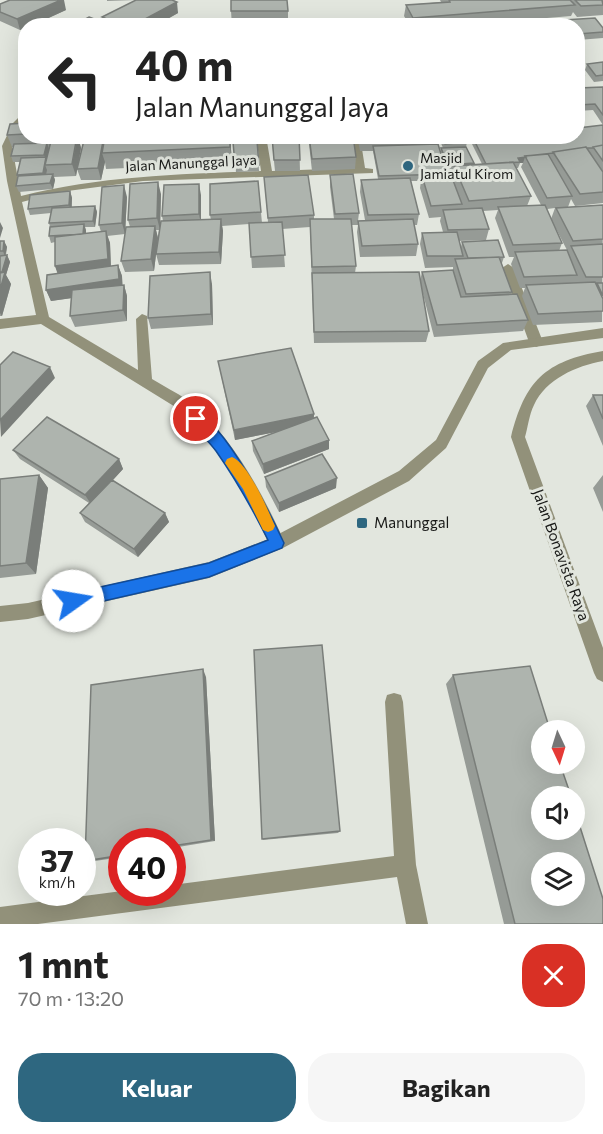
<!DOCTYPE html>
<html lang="id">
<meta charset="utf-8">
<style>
:root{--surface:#fff;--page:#f6f6f6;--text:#222;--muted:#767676;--accent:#2e6780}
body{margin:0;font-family:Commissioner,sans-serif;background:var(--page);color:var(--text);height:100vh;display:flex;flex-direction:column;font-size:22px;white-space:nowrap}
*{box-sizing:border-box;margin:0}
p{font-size:20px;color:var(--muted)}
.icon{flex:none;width:33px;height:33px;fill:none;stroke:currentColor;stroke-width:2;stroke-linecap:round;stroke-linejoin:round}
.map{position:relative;height:924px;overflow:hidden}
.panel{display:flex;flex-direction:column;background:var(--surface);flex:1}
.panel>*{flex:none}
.top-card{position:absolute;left:18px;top:18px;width:567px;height:126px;border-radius:24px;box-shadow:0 6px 24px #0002;background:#fff;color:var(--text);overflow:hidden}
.needle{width:39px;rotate:176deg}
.fabs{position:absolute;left:531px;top:720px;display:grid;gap:12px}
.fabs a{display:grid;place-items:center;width:54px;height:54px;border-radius:50%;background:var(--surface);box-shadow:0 6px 24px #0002;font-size:30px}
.speed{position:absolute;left:18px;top:828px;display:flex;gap:12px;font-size:30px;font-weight:700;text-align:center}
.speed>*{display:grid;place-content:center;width:78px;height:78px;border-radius:50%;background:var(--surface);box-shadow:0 6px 24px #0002;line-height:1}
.speed small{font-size:15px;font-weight:400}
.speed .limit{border:9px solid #d22;background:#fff;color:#111}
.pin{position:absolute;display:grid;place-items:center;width:51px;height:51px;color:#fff;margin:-26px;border:3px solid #fff;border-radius:50%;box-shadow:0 2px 6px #0007}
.me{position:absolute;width:66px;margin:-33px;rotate:77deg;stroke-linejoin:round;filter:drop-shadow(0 0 4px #0008)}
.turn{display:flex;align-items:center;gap:21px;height:126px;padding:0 18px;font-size:27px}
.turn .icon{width:78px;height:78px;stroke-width:2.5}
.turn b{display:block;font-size:42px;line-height:51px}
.round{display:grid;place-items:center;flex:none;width:63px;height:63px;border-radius:24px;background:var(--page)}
.overview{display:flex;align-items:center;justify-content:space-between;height:102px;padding:0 18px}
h1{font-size:36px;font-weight:700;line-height:45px}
.button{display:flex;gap:12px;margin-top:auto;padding:12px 18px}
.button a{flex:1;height:69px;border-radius:24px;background:var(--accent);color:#fff;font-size:24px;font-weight:700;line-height:69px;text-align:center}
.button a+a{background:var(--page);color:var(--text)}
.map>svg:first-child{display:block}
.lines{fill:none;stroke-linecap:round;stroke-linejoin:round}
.minor{fill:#92917a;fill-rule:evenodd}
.tertiary{fill:#92917a;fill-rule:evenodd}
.wall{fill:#969b96;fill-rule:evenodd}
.shaded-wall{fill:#7a7e7a}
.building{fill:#aeb4ae;stroke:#7a7e7a;stroke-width:1.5;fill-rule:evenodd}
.route{fill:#1a73e8;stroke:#114b97;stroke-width:1.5}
.slow{fill:#f59e0b}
.poi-dot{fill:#2e6780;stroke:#e2e6de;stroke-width:2}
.labels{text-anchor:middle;stroke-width:6;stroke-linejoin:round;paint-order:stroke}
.far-poi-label{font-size:14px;fill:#181917;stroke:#e2e6de;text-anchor:start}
.far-street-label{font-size:14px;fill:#181917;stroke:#e2e6de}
.poi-label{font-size:15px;fill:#181917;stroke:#e2e6de;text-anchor:start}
.street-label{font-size:15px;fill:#181917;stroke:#e2e6de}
</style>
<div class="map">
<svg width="603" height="924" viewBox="0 0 603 924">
<rect width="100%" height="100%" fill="#e2e6de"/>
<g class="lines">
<path class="minor" d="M 26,110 L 26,120 L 12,146 L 21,196 C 100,176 180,174 261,171 L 256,136 L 266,136 L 272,171 L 354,168 L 350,136 L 360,136 L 365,168 L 373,169 L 373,173 L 143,181 L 60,192 L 22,202 L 49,317 L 138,370 L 136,319 L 142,314 L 147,316 L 152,379 C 163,386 176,392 187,400 C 232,435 262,492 285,543 L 283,548 L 277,550 L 271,548 L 243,490 L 206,437 L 177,408 L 41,324 L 0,329 L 0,319 L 36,315 L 7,181 L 2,146 L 13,123 Z
M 508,264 L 514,268 L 543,342 L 541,345 L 536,347 L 529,342 L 502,268 Z
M 603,351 L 603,361 C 576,366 546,379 534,405 C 529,415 528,427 525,437 L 603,648 L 603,682 L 597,679 L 594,673 L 511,437 C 525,381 545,361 603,351 Z
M 394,693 L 401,695 L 403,702 L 416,865 L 428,924 L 406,924 L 397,877 L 38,924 L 0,924 L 0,907 L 122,891 L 172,892 L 172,885 L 394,856 L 385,702 L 387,695 Z"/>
<path class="tertiary" d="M 603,328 L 603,338 L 511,350 L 488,368 L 446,448 L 409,481 L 283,548 L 209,578 L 28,619 L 0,622 L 0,606 L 28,603 L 209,562 L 271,538 L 399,471 L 436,440 L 478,361 L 503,343 Z"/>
</g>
<path class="wall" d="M 107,0 L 172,0 L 178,13 L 155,26 L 72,26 L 103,22 L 102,17 L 136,0 L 107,1 Z
M 440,0 L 603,0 L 603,15 L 577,17 L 573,12 L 571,16 L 453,26 L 410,26 L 404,16 L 406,5 L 441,2 Z
M 0,4 L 66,10 L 31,26 L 26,26 L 20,30 L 0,21 Z
M 231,11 L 288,11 L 288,26 L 232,26 Z
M 578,26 L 603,28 L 603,38 L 578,40 Z
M 603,62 L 603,81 L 594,82 L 585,70 L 587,64 Z
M 578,67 L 584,75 L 582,81 L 578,81 Z
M 603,87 L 603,203 L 575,206 L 571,199 L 568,207 L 603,205 L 602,322 L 533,325 L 522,296 L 525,288 L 520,288 L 511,264 L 514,257 L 509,257 L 495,218 L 498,210 L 483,211 L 489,229 L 486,240 L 459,241 L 461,247 L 462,242 L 504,257 L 502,263 L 501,263 L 512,292 L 511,294 L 528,320 L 523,331 L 434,337 L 422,290 L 429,331 L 426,342 L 314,343 L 310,227 L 282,229 L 285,267 L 252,268 L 249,224 L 222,226 L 223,231 L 221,264 L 159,265 L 156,254 L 159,230 L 156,230 L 158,238 L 154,271 L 125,272 L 121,261 L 130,227 L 128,220 L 161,194 L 160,226 L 163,221 L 162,216 L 201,195 L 201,220 L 211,220 L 210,215 L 258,181 L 262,223 L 268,222 L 264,177 L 314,215 L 314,219 L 334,219 L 330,187 L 330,175 L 359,213 L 358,221 L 365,220 L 360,192 L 361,180 L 378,179 L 373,151 L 360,151 L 357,136 L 437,136 L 436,144 L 440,153 L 441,148 L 443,148 L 438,136 L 465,136 L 467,142 L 466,147 L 474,163 L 474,165 L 482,164 L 468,136 L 506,136 L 506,137 L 603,125 L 593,110 L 578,111 L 578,88 ZM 443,163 L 447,171 L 453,171 L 452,176 L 446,175 ZM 520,163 L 523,163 L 521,167 L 541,205 L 527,206 L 531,196 L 516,168 L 518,168 ZM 411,181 L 421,181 L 420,188 L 429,218 L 441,217 L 440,221 L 443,232 L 422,233 L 420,244 L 425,268 L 453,267 L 453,270 L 422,272 L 420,281 L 355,273 L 356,266 L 351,225 L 358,225 L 357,232 L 360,257 L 416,256 L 418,244 L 414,225 L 417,225 L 419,214 ZM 555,208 L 551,219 L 547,209 ZM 554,225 L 568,252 L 568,253 L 559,251 L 562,243 Z
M 26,117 L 26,136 L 230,136 L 232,163 L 106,169 L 105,162 L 101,180 L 81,180 L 77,169 L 84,141 L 79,142 L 81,148 L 76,176 L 54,177 L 55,180 L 53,189 L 19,192 L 16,186 L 18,177 L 17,175 L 20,162 L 13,162 L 11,156 L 14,147 L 12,147 L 7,135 Z
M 264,136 L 299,136 L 300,171 L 275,171 L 272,142 L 264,142 Z
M 305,136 L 353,136 L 356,157 L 355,169 L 312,171 L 309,144 L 306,144 Z
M 257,141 L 259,171 L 236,172 L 233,142 Z
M 70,191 L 72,198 L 72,207 L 95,206 L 97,212 L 95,227 L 85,227 L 86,234 L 101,232 L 99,225 L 127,197 L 125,234 L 107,236 L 110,243 L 111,266 L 118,265 L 122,276 L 122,285 L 124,285 L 127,296 L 127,321 L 75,327 L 70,316 L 71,298 L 51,301 L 46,290 L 58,273 L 55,266 L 55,242 L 51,243 L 49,236 L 50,227 L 49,223 L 51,213 L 30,215 L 28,209 Z
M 0,241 L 4,241 L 7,247 L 6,255 L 7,255 L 10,262 L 6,275 L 11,284 L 2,316 L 0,316 Z
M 212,284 L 213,325 L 151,329 L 148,318 Z
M 218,361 L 314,414 L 314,418 L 329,449 L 264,474 L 253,451 L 252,441 L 275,432 L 235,440 Z
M 593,395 L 603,395 L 603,446 L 586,406 Z
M 13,450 L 119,459 L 123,469 L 112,481 L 165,513 L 169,522 L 138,557 L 85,522 L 80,513 L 89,503 L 20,459 Z
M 39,475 L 48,488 L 36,574 L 0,578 L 0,479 Z
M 603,475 L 603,512 L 593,488 Z
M 265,477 L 336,488 L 279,512 L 266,487 Z
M 453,675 L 603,924 L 504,924 L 446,684 Z
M 206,677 L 215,841 L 172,848 L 172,842 L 122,842 L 122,857 L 95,861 L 85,861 Z
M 340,831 L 338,833 L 263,840 L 262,839 Z"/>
<path class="shaded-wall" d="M 61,0 L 64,0 L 66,10 L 31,26 L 26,26 L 26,28 L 20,30 L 17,19 Z
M 177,2 L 178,13 L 155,26 L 132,26 Z
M 78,136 L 81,148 L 76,176 L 72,164 Z
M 104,136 L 102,153 L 105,162 L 101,180 L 98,168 Z
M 230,136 L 232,163 L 230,147 Z
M 47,143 L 49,149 L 45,165 L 47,170 L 45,180 L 43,173 L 46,160 L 44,155 Z
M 525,157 L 523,163 L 520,163 L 518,158 Z
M 53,174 L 55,180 L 53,189 L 50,183 Z
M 158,182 L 161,194 L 160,230 L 157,218 Z
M 199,184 L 201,195 L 201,225 L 199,214 Z
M 124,185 L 127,197 L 125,234 L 122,223 Z
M 70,191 L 72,198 L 71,211 L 69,205 Z
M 95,206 L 97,212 L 95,227 L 93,221 Z
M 221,219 L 223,231 L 221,264 L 219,252 Z
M 0,222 L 3,228 L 0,238 Z
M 84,224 L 86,230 L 86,240 L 83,234 Z
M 155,226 L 158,238 L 154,271 L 151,259 Z
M 106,231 L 110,243 L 111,271 L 59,278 L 55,266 Z
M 4,241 L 7,247 L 5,257 L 3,251 Z
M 7,255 L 10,262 L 6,275 L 11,284 L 2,316 L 0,313 L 0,290 L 2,272 Z
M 118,265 L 122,276 L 123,291 L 51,301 L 46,290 Z
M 210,272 L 212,284 L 213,325 L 211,314 Z
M 124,285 L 127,296 L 127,321 L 123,310 Z
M 50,367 L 55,378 L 1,437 L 0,420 Z
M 314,414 L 313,425 L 235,440 L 234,430 Z
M 329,440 L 329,449 L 264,474 L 263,464 Z
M 119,459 L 123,469 L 91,504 L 85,495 Z
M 39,475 L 48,488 L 36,574 L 26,563 Z
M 337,478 L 336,488 L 279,512 L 279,503 Z
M 165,513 L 169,522 L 138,557 L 134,549 Z
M 203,669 L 206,677 L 215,841 L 211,840 Z"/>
<path class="building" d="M 10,0 L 61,0 L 17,19 L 0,12 L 0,4 Z
M 136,0 L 172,0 L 177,2 L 132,26 L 124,26 L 102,17 Z
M 231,0 L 287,0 L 288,11 L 231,11 Z
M 449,0 L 570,0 L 575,5 L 413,18 L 406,5 L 450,2 Z
M 575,0 L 602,0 L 603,5 L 581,6 Z
M 89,17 L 112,26 L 72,26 Z
M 595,18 L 603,28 L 603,32 L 578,34 L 578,26 L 469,26 Z
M 603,62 L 603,75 L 596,76 L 587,64 Z
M 578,67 L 584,75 L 578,76 Z
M 603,87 L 603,115 L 595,104 L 578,105 L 578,88 Z
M 21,117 L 26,117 L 26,123 L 19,123 Z
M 26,123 L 26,134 L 7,135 L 10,124 Z
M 603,125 L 603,145 L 593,147 L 593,148 L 587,148 L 586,147 L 553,152 L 554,153 L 525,156 L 526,157 L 518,158 L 520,162 L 486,164 L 472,136 L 506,136 L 506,137 L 513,136 L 578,136 L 578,128 Z
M 77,136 L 72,164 L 45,165 L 52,137 Z
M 85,136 L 104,136 L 98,168 L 77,169 Z
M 105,136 L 230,136 L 230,147 L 102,153 Z
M 272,136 L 299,136 L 300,160 L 274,160 Z
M 309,136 L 353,136 L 356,157 L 312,159 Z
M 442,136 L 465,136 L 467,142 L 445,144 Z
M 257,141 L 259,165 L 235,165 L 233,142 Z
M 47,143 L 44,155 L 11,156 L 14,144 Z
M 438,144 L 447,174 L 379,176 L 373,146 Z
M 603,145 L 603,161 L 593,147 Z
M 466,147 L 474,163 L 448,165 L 441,148 Z
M 586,147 L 603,172 L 603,192 L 580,194 L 553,152 Z
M 548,154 L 572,196 L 547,198 L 525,156 Z
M 46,157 L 43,173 L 17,175 L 21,158 Z
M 513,162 L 531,196 L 469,201 L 454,166 Z
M 53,174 L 50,183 L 16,186 L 18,176 Z
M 353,174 L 359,213 L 335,214 L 330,175 Z
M 308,175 L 314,215 L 268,218 L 264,177 Z
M 451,175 L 462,204 L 431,206 L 422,176 Z
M 410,178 L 419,214 L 368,215 L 361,180 Z
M 258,181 L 261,212 L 210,215 L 210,184 Z
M 158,182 L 157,218 L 128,220 L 130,184 Z
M 199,184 L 199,214 L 162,216 L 164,185 Z
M 124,185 L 122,223 L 99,225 L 102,187 Z
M 70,191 L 69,205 L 28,209 L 30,195 Z
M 545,205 L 562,243 L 513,245 L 498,207 Z
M 603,205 L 603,239 L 573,241 L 556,208 Z
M 95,206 L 93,221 L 49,223 L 52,208 Z
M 482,208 L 489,229 L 448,230 L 443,210 Z
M 221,219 L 219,252 L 156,254 L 161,221 Z
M 310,219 L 351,219 L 356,266 L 312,267 Z
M 413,219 L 418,244 L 362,246 L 358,221 Z
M 282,222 L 285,255 L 251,257 L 249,223 Z
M 84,224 L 83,234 L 49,236 L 50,227 Z
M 155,226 L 151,259 L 121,261 L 126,227 Z
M 106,231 L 108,259 L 55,266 L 55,237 Z
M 457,232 L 463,256 L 427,256 L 422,233 Z
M 498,240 L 504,257 L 468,258 L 462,242 Z
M 0,241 L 4,241 L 3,251 L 0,251 Z
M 603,244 L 603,277 L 586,277 L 571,246 Z
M 567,250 L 577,275 L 524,277 L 515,252 Z
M 7,255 L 2,272 L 0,272 L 0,256 Z
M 499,257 L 512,292 L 466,294 L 455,259 Z
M 118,265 L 119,279 L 46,290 L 47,275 Z
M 453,270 L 461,297 L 517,294 L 528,320 L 437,325 L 422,272 Z
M 5,272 L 0,290 L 0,273 Z
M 210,272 L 211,314 L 148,318 L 150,276 Z
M 419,272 L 429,331 L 314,332 L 312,273 Z
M 595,282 L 603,299 L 603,311 L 538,314 L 526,285 Z
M 597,283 L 603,283 L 603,296 Z
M 124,285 L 123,310 L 70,316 L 72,290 Z
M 291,348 L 314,414 L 234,430 L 218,361 Z
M 13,352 L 50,367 L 0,420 L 0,365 Z
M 593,395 L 603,395 L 603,419 Z
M 47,417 L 119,459 L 85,495 L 13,450 Z
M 317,417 L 329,440 L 263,464 L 252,441 Z
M 322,454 L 337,478 L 279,503 L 265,477 Z
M 39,475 L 26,563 L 0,566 L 0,479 Z
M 112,480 L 165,513 L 134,549 L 80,513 Z
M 322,645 L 340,831 L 262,839 L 254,650 Z
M 530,666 L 550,730 L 542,730 L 542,764 L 560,764 L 571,796 L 542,796 L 542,830 L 574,830 L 574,808 L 603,899 L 603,924 L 515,924 L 453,675 ZM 542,862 L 574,862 L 574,896 L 542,896 Z
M 203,669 L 211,840 L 172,846 L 172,842 L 122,842 L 122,855 L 85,861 L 91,685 Z"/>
<path class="route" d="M 196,413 C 225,423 271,515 284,543 L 282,548 L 209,577 L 73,608 L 68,606 L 65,601 L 68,595 L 73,593 L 209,563 L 268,540 C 252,508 237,481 216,451 C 208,440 196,430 190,419 Z"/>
<path class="slow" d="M 232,457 C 248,463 268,510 275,526 L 273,530 L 268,532 L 263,530 L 243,489 L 225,463 L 227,459 Z"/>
<g class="poi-dot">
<circle cx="408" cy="166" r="6"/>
<rect x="356" y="517" width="12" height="12" rx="3"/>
</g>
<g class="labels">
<g class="far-poi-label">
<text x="420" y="163">Masjid<tspan x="420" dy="16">Jamiatul Kirom</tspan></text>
</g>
<g class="far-street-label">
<text transform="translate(191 163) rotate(-3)" y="5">Jalan Manunggal Jaya</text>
</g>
<g class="poi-label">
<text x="374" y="528">Manunggal</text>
</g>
<g class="street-label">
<text transform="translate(561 555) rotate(70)" y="5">Jalan Bonavista Raya</text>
</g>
</g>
</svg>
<div class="fabs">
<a><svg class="needle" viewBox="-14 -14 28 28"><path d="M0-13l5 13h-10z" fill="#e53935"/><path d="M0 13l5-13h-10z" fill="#767676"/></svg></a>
<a><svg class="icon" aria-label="sound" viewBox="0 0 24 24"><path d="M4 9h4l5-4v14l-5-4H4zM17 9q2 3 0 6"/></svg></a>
<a><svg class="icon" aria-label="layers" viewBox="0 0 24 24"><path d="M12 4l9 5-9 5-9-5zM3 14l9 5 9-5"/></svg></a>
</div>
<div class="speed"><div>37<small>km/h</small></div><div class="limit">40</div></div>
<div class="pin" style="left:196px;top:419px;background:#d93025"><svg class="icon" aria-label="arrive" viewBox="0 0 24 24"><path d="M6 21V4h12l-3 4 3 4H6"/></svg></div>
<svg class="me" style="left:73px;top:601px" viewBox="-20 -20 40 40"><circle r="19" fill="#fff"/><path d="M0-13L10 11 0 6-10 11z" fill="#1a73e8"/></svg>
<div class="top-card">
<div class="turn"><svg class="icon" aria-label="left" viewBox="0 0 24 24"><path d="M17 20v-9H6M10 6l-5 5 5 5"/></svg><div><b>40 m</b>Jalan Manunggal Jaya</div></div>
</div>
</div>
<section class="panel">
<div class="overview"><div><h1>1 mnt</h1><p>70 m · 13:20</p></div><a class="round" style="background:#d93025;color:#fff"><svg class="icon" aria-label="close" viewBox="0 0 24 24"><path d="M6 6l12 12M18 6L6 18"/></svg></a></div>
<div class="button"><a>Keluar</a><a>Bagikan</a></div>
</section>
